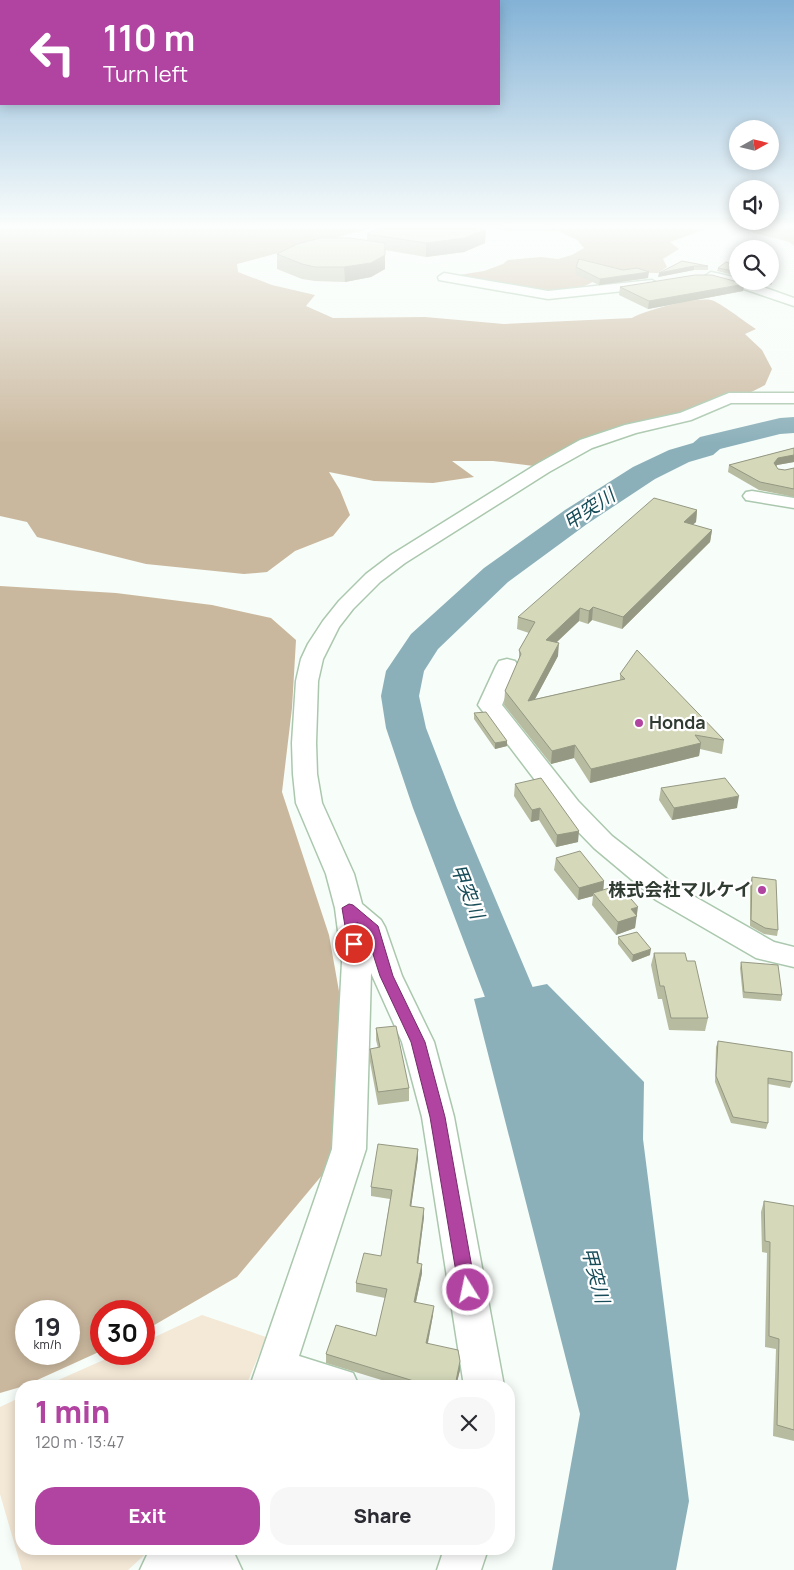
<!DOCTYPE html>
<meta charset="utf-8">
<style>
:root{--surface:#fff;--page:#f7f7f7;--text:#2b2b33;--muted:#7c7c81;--accent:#b143a1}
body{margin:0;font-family:Manrope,"Noto Sans JP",sans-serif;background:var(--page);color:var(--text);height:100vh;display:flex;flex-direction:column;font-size:19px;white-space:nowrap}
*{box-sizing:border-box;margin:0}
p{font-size:16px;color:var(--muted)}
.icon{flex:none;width:28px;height:28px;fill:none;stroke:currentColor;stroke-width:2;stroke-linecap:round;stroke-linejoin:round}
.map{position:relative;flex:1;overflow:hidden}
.details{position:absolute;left:15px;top:1380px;width:500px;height:175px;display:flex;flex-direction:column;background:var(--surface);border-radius:20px;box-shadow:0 2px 12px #0003}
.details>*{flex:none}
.guide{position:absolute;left:0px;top:0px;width:500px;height:105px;box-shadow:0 2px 12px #0003;background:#b143a1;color:#fff;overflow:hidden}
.needle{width:32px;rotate:82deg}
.buttons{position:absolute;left:729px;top:120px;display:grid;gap:10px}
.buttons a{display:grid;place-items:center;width:50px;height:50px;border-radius:50%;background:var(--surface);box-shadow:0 2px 12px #0003;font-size:25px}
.speed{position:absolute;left:15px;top:1300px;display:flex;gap:10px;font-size:25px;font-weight:700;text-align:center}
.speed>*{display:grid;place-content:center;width:65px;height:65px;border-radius:50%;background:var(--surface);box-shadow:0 2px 12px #0003;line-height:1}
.speed small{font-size:12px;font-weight:400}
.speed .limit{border:8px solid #d22;background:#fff;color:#111}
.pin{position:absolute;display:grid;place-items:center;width:42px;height:42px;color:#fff;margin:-21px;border:2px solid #fff;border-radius:50%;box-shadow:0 1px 5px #0007}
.me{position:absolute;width:55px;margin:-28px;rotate:350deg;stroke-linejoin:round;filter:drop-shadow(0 0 4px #0008)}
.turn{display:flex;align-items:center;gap:18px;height:105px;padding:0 20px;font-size:22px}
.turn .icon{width:65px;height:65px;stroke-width:2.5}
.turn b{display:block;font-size:35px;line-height:42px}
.round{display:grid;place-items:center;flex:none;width:52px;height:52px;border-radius:20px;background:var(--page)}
.summary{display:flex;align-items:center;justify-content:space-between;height:85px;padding:0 20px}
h1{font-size:30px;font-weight:800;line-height:38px;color:var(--accent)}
.cta{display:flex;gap:10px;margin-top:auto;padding:10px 20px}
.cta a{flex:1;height:58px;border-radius:20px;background:var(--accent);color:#fff;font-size:20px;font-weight:800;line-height:58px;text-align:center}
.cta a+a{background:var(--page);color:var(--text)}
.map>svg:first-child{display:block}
.green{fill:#f4e8d6}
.forest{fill:#cab89e;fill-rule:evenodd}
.water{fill:#8cb0ba}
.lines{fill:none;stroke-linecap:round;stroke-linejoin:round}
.river{fill:#8cb0ba;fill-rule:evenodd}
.minor-casing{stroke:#abc8ae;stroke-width:3}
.minor{fill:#fff;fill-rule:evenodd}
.wall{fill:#b7bba0}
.shaded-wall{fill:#959882}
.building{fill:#d5d9ba;stroke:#959882}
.route{fill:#b143a1;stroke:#732c69}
.poi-dot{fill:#b143a1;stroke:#fff;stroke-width:2}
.labels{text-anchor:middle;stroke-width:4.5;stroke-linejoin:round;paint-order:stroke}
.poi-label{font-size:18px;font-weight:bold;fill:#303b31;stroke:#fff;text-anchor:start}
.water-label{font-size:19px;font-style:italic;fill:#184c58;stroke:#fff}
</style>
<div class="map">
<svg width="794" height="1570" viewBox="0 0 794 1570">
<rect width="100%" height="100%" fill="#f7fdf8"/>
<path class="green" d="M 202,1315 L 266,1337 L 246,1386 L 45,1386 L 117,1354 L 144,1354 L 144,1342 Z
M 21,1397 L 21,1549 L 151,1549 L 128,1570 L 22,1570 L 0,1494 L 0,1407 Z"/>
<path class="forest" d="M 0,225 L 383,225 L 237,264 L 238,272 L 272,285 L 315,295 L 306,306 L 333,318 L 425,317 L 504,324 L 632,318 C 646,310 695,297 711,300 C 720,302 746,323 756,329 L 745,334 L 762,350 L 772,369 L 765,385 C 759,388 751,393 744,394 C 734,397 725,396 714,399 C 703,403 693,410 682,413 C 631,426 579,437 534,466 L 493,461 L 452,461 L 474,477 L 433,483 L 374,481 L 329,472 L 340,490 L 350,515 L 333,536 L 295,551 L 267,572 L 244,574 L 146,564 L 37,537 L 27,522 L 0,516 Z
M 470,225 L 717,225 L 670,242 L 679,249 L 663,259 L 667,267 L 658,273 L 609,272 L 589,284 L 570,292 L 554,293 L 458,278 L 459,275 L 484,271 L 503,264 L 508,260 L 541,257 L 558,259 L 572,255 L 584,248 L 577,240 L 558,231 L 503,230 Z
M 726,225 L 794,225 L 794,246 L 789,242 Z
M 0,586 L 116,593 L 212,605 L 271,618 L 296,640 L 292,708 L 282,792 L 329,935 L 345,1025 L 355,1120 L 323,1174 L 237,1277 L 144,1331 L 144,1311 L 101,1311 L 101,1351 L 24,1386 L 0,1393 ZM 26,1311 L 69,1311 L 69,1354 L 26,1354 Z"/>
<path class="water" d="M 547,984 L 644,1082 L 643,1139 L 689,1501 L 676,1570 L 552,1570 L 580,1414 L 474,999 Z"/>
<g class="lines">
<path class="river" d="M 794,417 L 794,433 L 780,434 L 720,449 L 713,455 L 689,462 L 655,479 L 587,524 L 508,582 L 438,649 L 424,671 L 419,696 L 426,728 L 457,808 L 558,1047 L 550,1061 L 531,1067 L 512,1061 L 504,1047 L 413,808 L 386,728 L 381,696 L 386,671 L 411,634 L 484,568 L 565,510 L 633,467 L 669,450 L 693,443 L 700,437 L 780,418 Z"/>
<defs>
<path id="minor" d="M 711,272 L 738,278 L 738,281 L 746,281 L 794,298 L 794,306 L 729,284 L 706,279 L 705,276 Z
M 444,273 L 548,291 L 652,280 L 659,284 L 652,288 L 548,299 L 439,280 L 438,277 Z
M 729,393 L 794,393 L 794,403 L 731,403 L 691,420 L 636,433 L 592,448 L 549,472 L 405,563 L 380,582 L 353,609 L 339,627 L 323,659 L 318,681 L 316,743 L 317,774 L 322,803 L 354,874 L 362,904 L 381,920 L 385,927 L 402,976 L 434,1042 L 454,1117 L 504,1386 L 464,1386 L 422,1117 L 402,1042 L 371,973 L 366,1149 L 299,1356 L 353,1373 L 359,1386 L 250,1386 L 332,1149 L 342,962 L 335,908 L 326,874 L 296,803 L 293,774 L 292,743 L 296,681 L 301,659 L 308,644 L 323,621 L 339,601 L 366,574 L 391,555 L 537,464 L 580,440 L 625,425 L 680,413 Z
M 752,491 L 794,498 L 794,508 L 746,500 L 743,496 L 746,492 Z
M 507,659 L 515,661 L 518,666 L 502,705 L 578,801 L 612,836 L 676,886 L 774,942 L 794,947 L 794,967 L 756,958 L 656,900 L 594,848 L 560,813 L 478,705 L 496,666 L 499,661 Z
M 153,1549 L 227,1549 L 235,1555 L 242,1570 L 140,1570 L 147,1555 Z
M 444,1549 L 488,1549 L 481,1570 L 437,1570 Z"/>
</defs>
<use href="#minor" class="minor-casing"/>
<use href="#minor" class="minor"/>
</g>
<path class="wall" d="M 367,234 L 485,243 L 464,252 L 426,257 L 385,250 L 385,269 L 371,277 L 345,282 L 315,281 L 302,279 L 277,269 L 277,254 L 367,240 Z
M 682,261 L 708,266 L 708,270 L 694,270 L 658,277 Z
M 738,266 L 738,276 L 717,271 L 718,268 Z
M 576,267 L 623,270 L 648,278 L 599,285 L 575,274 Z
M 752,281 L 770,281 L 772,284 L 765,286 Z
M 620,287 L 743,291 L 648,309 L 619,295 Z
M 794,448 L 794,462 L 777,465 L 776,466 L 778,469 L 785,470 L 794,468 L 794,497 L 759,490 L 728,472 L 729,465 Z
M 697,510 L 696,522 L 692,525 L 712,530 L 710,542 L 622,629 L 592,620 L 588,624 L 579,621 L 556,643 L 558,656 L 535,699 L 620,680 L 620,674 L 724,740 L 722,754 L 700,749 L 699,756 L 590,783 L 574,758 L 551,764 L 504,705 L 505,691 L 519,659 L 519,650 L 529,633 L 517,629 L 518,617 Z
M 474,713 L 507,746 L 495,749 L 474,719 Z
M 515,784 L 578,842 L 556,847 L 539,820 L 531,822 L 514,796 Z
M 661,788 L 737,808 L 672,820 L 659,800 Z
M 556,858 L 604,881 L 603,890 L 636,916 L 635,928 L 616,935 L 592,905 L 593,896 L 578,900 L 554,870 Z
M 752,877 L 778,930 L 777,936 L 764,934 L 750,926 L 750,883 Z
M 618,937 L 650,955 L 632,962 L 618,944 Z
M 654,953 L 687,961 L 708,1018 L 705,1031 L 669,1030 L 662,999 L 658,999 L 651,965 Z
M 741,962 L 782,995 L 781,1001 L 743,998 L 740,968 Z
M 376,1028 L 409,1088 L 409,1101 L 378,1105 L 370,1062 L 370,1049 L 378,1048 L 376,1040 Z
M 718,1041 L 792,1082 L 790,1088 L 768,1084 L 768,1123 L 766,1129 L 731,1123 L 715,1082 L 716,1047 Z
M 418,1149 L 418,1158 L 411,1206 L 424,1217 L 418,1263 L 422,1273 L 416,1302 L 433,1315 L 428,1343 L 460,1370 L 456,1386 L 401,1386 L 326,1363 L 326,1354 L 376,1336 L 385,1298 L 356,1292 L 356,1283 L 381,1256 L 390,1199 L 371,1196 L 371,1187 Z
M 764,1201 L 794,1206 L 794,1441 L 773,1436 L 776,1349 L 765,1347 L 767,1253 L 762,1252 L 761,1212 Z"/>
<path class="shaded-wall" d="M 486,229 L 485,243 L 464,252 L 426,257 L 426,243 Z
M 385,243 L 385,269 L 371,277 L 345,282 L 344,267 Z
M 694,266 L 694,270 L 658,277 L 659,273 Z
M 649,272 L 648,278 L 599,285 L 600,279 Z
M 770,280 L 772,280 L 772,284 L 765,286 L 765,282 L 770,281 Z
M 745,284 L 743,291 L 648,309 L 649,301 Z
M 794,455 L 794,462 L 777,465 L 772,471 L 774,463 L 778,458 Z
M 697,510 L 696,522 L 682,534 L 684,522 Z
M 712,530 L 710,542 L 622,629 L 623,617 Z
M 593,607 L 592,620 L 588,624 L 589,611 Z
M 580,608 L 579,621 L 545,653 L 546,640 Z
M 559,643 L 558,656 L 527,714 L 528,701 Z
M 507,741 L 507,746 L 495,749 L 495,743 Z
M 701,743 L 699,756 L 590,783 L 591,769 Z
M 575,745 L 574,758 L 551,764 L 552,751 Z
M 739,796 L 737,808 L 672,820 L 674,808 Z
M 540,808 L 539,820 L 531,822 L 532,810 Z
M 579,831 L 578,842 L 556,847 L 557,835 Z
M 604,881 L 603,893 L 593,893 L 593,896 L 578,900 L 579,888 Z
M 638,907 L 635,928 L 616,935 L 618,922 L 631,909 Z
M 651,949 L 650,955 L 632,962 L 633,955 Z
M 418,1149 L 418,1158 L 410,1215 L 410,1206 Z
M 424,1208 L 424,1217 L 417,1272 L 417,1263 Z
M 422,1264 L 422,1273 L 414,1311 L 414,1302 Z
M 434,1306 L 433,1315 L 426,1352 L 426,1343 Z
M 460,1361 L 460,1370 L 456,1386 L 455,1386 Z"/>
<path class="building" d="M 384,225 L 475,225 L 486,229 L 465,238 L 426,243 L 367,234 Z
M 320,238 L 349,238 L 385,243 L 385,255 L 371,263 L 344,267 L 315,267 L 302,264 L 277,254 L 297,244 Z
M 579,259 L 623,270 L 637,268 L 649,272 L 600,279 L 576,267 Z
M 682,261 L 708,266 L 694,266 L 659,273 Z
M 726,262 L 738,266 L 738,272 L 718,268 Z
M 695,275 L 712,275 L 745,284 L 649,301 L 620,287 Z
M 794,448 L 794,455 L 778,458 L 774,463 L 778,469 L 785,470 L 794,468 L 794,489 L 760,482 L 729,465 Z
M 654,498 L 697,510 L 684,522 L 712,530 L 623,617 L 593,607 L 589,611 L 580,608 L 546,640 L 559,643 L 528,701 L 625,679 L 620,674 L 637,650 L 724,740 L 695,735 L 701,743 L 591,769 L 575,745 L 552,751 L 505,691 L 521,654 L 519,650 L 535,622 L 518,617 Z
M 486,712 L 507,741 L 495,743 L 474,713 Z
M 541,778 L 579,831 L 557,835 L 540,808 L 532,810 L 515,784 Z
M 725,778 L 739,796 L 674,808 L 661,788 Z
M 580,851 L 604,881 L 579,888 L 556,858 Z
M 752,877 L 776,880 L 778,930 L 765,928 L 751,920 Z
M 619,885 L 638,907 L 631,909 L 637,916 L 618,922 L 593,893 Z
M 637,932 L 651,949 L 633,955 L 618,937 Z
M 654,953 L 685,953 L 687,961 L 695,961 L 708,1018 L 671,1018 L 664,986 L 660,986 Z
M 741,962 L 778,965 L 782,995 L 744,992 Z
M 396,1026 L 409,1088 L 378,1092 L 370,1049 L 380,1047 L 376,1028 Z
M 718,1041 L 792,1052 L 792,1082 L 768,1078 L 768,1123 L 733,1117 L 716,1076 Z
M 378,1144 L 418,1149 L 410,1206 L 424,1208 L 417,1263 L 422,1264 L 414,1302 L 434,1306 L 426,1343 L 458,1350 L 460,1361 L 455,1386 L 430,1386 L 326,1354 L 336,1325 L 376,1336 L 387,1289 L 356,1283 L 364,1253 L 381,1256 L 392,1190 L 371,1187 Z
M 764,1201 L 794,1206 L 794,1430 L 777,1425 L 779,1339 L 769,1336 L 770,1242 L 765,1241 Z
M 297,1384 L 306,1386 L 296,1386 Z"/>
<linearGradient id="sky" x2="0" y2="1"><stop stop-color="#83b2d6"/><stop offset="0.51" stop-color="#fbfefc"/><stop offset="1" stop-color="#fbfefc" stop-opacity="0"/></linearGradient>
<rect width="794" height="444" fill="url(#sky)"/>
<path class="route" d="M 349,904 L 353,905 L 378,926 L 393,976 L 425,1042 L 445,1117 L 476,1290 L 474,1295 L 468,1298 L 462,1295 L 459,1290 L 430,1117 L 411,1042 L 380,976 L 365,929 L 357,922 L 361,944 L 359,948 L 350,948 L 348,944 L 342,908 Z"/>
<g class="poi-dot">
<circle cx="639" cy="723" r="5"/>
<circle cx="762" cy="890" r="5"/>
</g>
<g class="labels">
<g class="poi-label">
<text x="649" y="729">Honda</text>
<text x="752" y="896" text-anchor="end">株式会社マルケイ</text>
</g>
<g class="water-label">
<text transform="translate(589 509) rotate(-34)" y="7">甲突川</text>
<text transform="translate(468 891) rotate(68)" y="7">甲突川</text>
<text transform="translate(596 1275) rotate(75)" y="7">甲突川</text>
</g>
</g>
</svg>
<div class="buttons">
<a><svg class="needle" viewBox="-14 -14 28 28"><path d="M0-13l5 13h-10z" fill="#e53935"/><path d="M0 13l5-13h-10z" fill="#7c7c81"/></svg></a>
<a><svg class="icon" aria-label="sound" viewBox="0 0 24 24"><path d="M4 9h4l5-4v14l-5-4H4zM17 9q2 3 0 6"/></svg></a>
<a><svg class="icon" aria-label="search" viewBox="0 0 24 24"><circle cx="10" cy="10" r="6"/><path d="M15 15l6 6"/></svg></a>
</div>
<div class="speed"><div>19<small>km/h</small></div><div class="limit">30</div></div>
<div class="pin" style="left:354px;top:944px;background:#d93025"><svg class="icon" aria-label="arrive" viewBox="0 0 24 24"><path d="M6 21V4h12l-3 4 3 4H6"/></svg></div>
<svg class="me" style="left:468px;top:1290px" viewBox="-20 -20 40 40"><circle r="17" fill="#b143a1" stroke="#fff" stroke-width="3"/><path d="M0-11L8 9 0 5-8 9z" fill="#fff"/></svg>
<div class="guide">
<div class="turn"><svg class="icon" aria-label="left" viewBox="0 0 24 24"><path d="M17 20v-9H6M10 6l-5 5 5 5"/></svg><div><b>110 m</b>Turn left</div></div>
</div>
<section class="details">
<div class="summary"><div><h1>1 min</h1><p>120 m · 13:47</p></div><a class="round"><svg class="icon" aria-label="close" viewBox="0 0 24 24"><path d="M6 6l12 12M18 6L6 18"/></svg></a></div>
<div class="cta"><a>Exit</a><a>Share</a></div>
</section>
</div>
